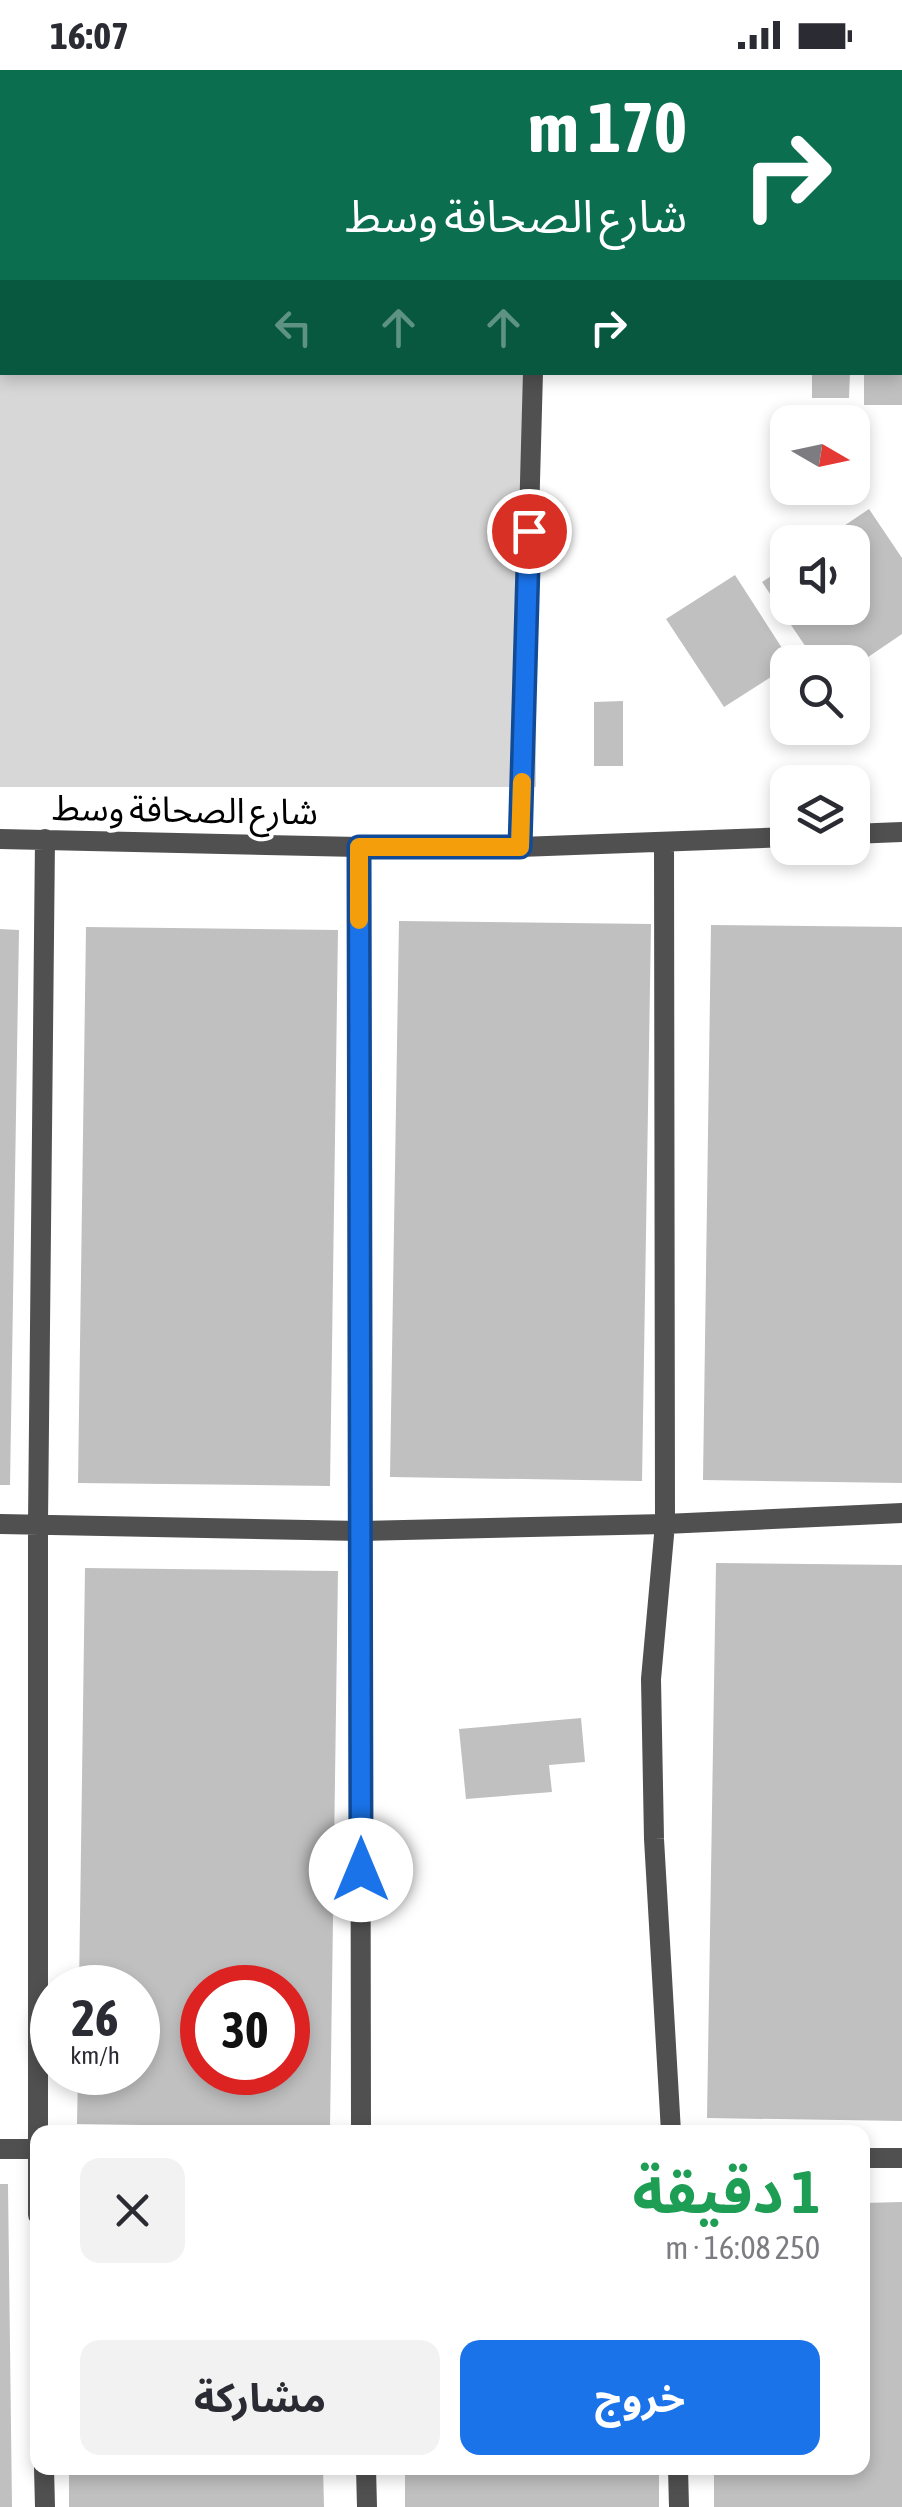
<!DOCTYPE html>
<html lang="ar">
<meta charset="utf-8">
<style>
:root{--surface:#fff;--page:#f2f2f3;--text:#2b2b33;--muted:#7c7c81;--accent:#1a73e8}
body{margin:0;font-family:"Asap Condensed","Noto Sans Arabic",sans-serif;background:var(--page);color:var(--text);direction:rtl;height:100vh;display:flex;flex-direction:column;font-size:38px;white-space:nowrap}
*{box-sizing:border-box;margin:0}
p{font-size:32px;color:var(--muted)}
.icon{flex:none;width:55px;height:55px;fill:none;stroke:currentColor;stroke-width:2;stroke-linecap:round;stroke-linejoin:round}
.map{position:relative;flex:1;overflow:hidden;direction:ltr}
.sheet{position:absolute;left:30px;top:2055px;width:840px;height:350px;display:flex;flex-direction:column;background:var(--surface);border-radius:20px;box-shadow:0 5px 15px #0003;direction:rtl}
.sheet>*{flex:none}
.guide{position:absolute;left:0px;top:0px;width:902px;height:305px;box-shadow:0 5px 15px #0003;direction:rtl;background:#0b6e4f;color:#fff;overflow:hidden}
.needle{width:65px;rotate:99deg}
.controls{position:absolute;left:770px;top:335px;display:grid;gap:20px}
.controls a{display:grid;place-items:center;width:100px;height:100px;border-radius:20px;background:var(--surface);box-shadow:0 5px 15px #0003;font-size:50px}
.speed{position:absolute;left:30px;top:1895px;display:flex;gap:20px;font-size:50px;font-weight:700;text-align:center}
.speed>*{display:grid;place-content:center;width:130px;height:130px;border-radius:50%;background:var(--surface);box-shadow:0 5px 15px #0003;line-height:1}
.speed small{font-size:25px;font-weight:400}
.speed .limit{border:15px solid #d22;background:#fff;color:#111}
.pin{position:absolute;display:grid;place-items:center;width:85px;height:85px;color:#fff;margin:-42px;border:5px solid #fff;border-radius:50%;box-shadow:0 2px 10px #0007}
.me{position:absolute;width:110px;margin:-55px;rotate:0deg;stroke-linejoin:round;filter:drop-shadow(0 0 8px #0008)}
.turn{display:flex;align-items:center;gap:35px;height:210px;padding:0 50px;font-size:45px}
.turn .icon{width:130px;height:130px;stroke-width:2.5}
.turn b{display:block;font-size:70px;line-height:85px}
.lanes{display:flex;align-items:center;height:95px;padding:0 50px;background:#0003;justify-content:center;gap:50px;direction:ltr}
.lanes .off{opacity:.35}
.round{display:grid;place-items:center;flex:none;width:105px;height:105px;border-radius:20px;background:var(--page)}
.overview{display:flex;align-items:center;justify-content:space-between;height:170px;padding:0 50px}
h1{font-size:60px;font-weight:700;line-height:75px;color:#1e9e55}
.primary-button{display:flex;gap:20px;margin-top:auto;padding:20px 50px}
.primary-button a{flex:1;height:115px;border-radius:20px;background:var(--accent);color:#fff;font-size:40px;font-weight:700;line-height:115px;text-align:center}
.primary-button a+a{background:var(--page);color:var(--text)}
.status{display:flex;justify-content:space-between;align-items:center;height:70px;padding:0 50px;background:var(--surface);direction:ltr}
.status svg{height:28px;fill:currentColor}
.map>svg:first-child{display:block}
.green{fill:#d7d7d7}
.building{fill:#c0c0c0;fill-rule:evenodd}
.lines{fill:none;stroke-linecap:round;stroke-linejoin:round}
.minor{stroke:#505050;stroke-width:20}
.route-casing{stroke:#114b97;stroke-width:25}
.route{stroke:#1a73e8;stroke-width:18}
.slow{stroke:#f59e0b;stroke-width:18}
.labels{text-anchor:middle;stroke-width:8;stroke-linejoin:round;paint-order:stroke}
.street-label{font-size:35px;fill:#000;stroke:#fff}
</style>
<div class="status"><b>16:07</b><svg viewBox="0 0 49 12"><path d="M0 12V9h3v3zM5 12V6h3v6zM10 12V3h3v9zM15 12V0h3v12zM26 1h20v11H26zM47 4h2v5h-2z"/></svg></div>
<div class="map">
<svg width="902" height="2437" viewBox="0 0 902 2437">
<rect width="100%" height="100%" fill="#fff"/>
<path class="green" d="M 0,12 L 2,12 L 2,302 L 537,303 L 536,717 L 0,717 Z"/>
<path class="building" d="M 812,302 L 850,302 L 849,328 L 812,328 Z
M 864,302 L 902,302 L 902,335 L 864,335 Z
M 869,439 L 902,488 L 902,564 L 852,598 L 852,592 L 816,592 L 762,512 L 788,495 L 788,538 L 852,538 L 852,472 L 820,472 Z
M 735,505 L 791,592 L 788,592 L 788,596 L 724,637 L 666,549 Z
M 623,631 L 623,696 L 594,696 L 594,632 Z
M 399,851 L 651,854 L 642,1411 L 390,1407 Z
M 711,855 L 902,857 L 902,1413 L 703,1410 Z
M 86,857 L 338,860 L 330,1416 L 78,1413 Z
M 0,859 L 19,860 L 10,1415 L 0,1415 Z
M 716,1493 L 902,1495 L 902,2051 L 707,2048 Z
M 85,1498 L 338,1501 L 330,2058 L 77,2054 L 78,2002 L 138,2002 L 138,1918 L 79,1918 ZM 202,1918 L 288,1918 L 288,2002 L 202,2002 Z
M 581,1648 L 585,1692 L 549,1695 L 552,1722 L 466,1729 L 459,1659 Z
M 0,2114 L 8,2114 L 12,2437 L 0,2437 Z
M 902,2132 L 902,2437 L 714,2437 L 714,2398 L 862,2398 L 862,2133 Z
M 69,2398 L 323,2398 L 324,2437 L 69,2437 Z
M 405,2398 L 659,2398 L 659,2437 L 405,2437 Z"/>
<g class="lines">
<path class="minor" d="M 542,2 L 542,0
M 852,764 L 902,762
M 0,769 L 359,777 L 520,777 L 788,767
M 664,773 L 665,1454 L 651,1609 L 654,1769 L 671,2062
M 359,777 L 361,2062
M 520,777 L 533,302
M 0,1454 L 361,1461 L 665,1454 L 902,1443
M 0,2079 L 38,2079
M 862,2088 L 902,2088
M 38,2145 L 38,1453 L 45,769
M 44,2398 L 45,2437
M 366,2398 L 367,2437
M 678,2398 L 679,2437"/>
</g>
<g class="lines">
<defs>
<path id="route" d="M 361,1800 L 359,777 L 520,777 L 529,461"/>
</defs>
<use href="#route" class="route-casing"/>
<use href="#route" class="route"/>
<path class="slow" d="M 359,850 L 359,777 L 520,777 L 522,712"/>
</g>
<g class="labels">
<g class="street-label">
<text transform="translate(185 740) rotate(1)" y="12">شارع الصحافة وسط</text>
</g>
</g>
</svg>
<div class="controls">
<a><svg class="needle" viewBox="-14 -14 28 28"><path d="M0-13l5 13h-10z" fill="#e53935"/><path d="M0 13l5-13h-10z" fill="#7c7c81"/></svg></a>
<a><svg class="icon" aria-label="sound" viewBox="0 0 24 24"><path d="M4 9h4l5-4v14l-5-4H4zM17 9q2 3 0 6"/></svg></a>
<a><svg class="icon" aria-label="search" viewBox="0 0 24 24"><circle cx="10" cy="10" r="6"/><path d="M15 15l6 6"/></svg></a>
<a><svg class="icon" aria-label="layers" viewBox="0 0 24 24"><path d="M12 4l9 5-9 5-9-5zM3 14l9 5 9-5"/></svg></a>
</div>
<div class="speed"><div>26<small>km/h</small></div><div class="limit">30</div></div>
<div class="pin" style="left:529px;top:461px;background:#d93025"><svg class="icon" aria-label="arrive" viewBox="0 0 24 24"><path d="M6 21V4h12l-3 4 3 4H6"/></svg></div>
<svg class="me" style="left:361px;top:1800px" viewBox="-20 -20 40 40"><circle r="19" fill="#fff"/><path d="M0-13L10 11 0 6-10 11z" fill="#1a73e8"/></svg>
<div class="guide">
<div class="turn"><svg class="icon" aria-label="right" viewBox="0 0 24 24"><path d="M7 20v-9h11M14 6l5 5-5 5"/></svg><div><b>170 m</b>شارع الصحافة وسط</div></div>
<div class="lanes"><svg class="icon off" aria-label="left" viewBox="0 0 24 24"><path d="M17 20v-9H6M10 6l-5 5 5 5"/></svg><svg class="icon off" aria-label="ahead" viewBox="0 0 24 24"><path d="M12 20V5M6 11l6-6 6 6"/></svg><svg class="icon off" aria-label="ahead" viewBox="0 0 24 24"><path d="M12 20V5M6 11l6-6 6 6"/></svg><svg class="icon" aria-label="right" viewBox="0 0 24 24"><path d="M7 20v-9h11M14 6l5 5-5 5"/></svg></div>
</div>
<section class="sheet">
<div class="overview"><div><h1>1 دقيقة</h1><p>250 m · 16:08</p></div><a class="round"><svg class="icon" aria-label="close" viewBox="0 0 24 24"><path d="M6 6l12 12M18 6L6 18"/></svg></a></div>
<div class="primary-button"><a>خروج</a><a>مشاركة</a></div>
</section>
</div>
